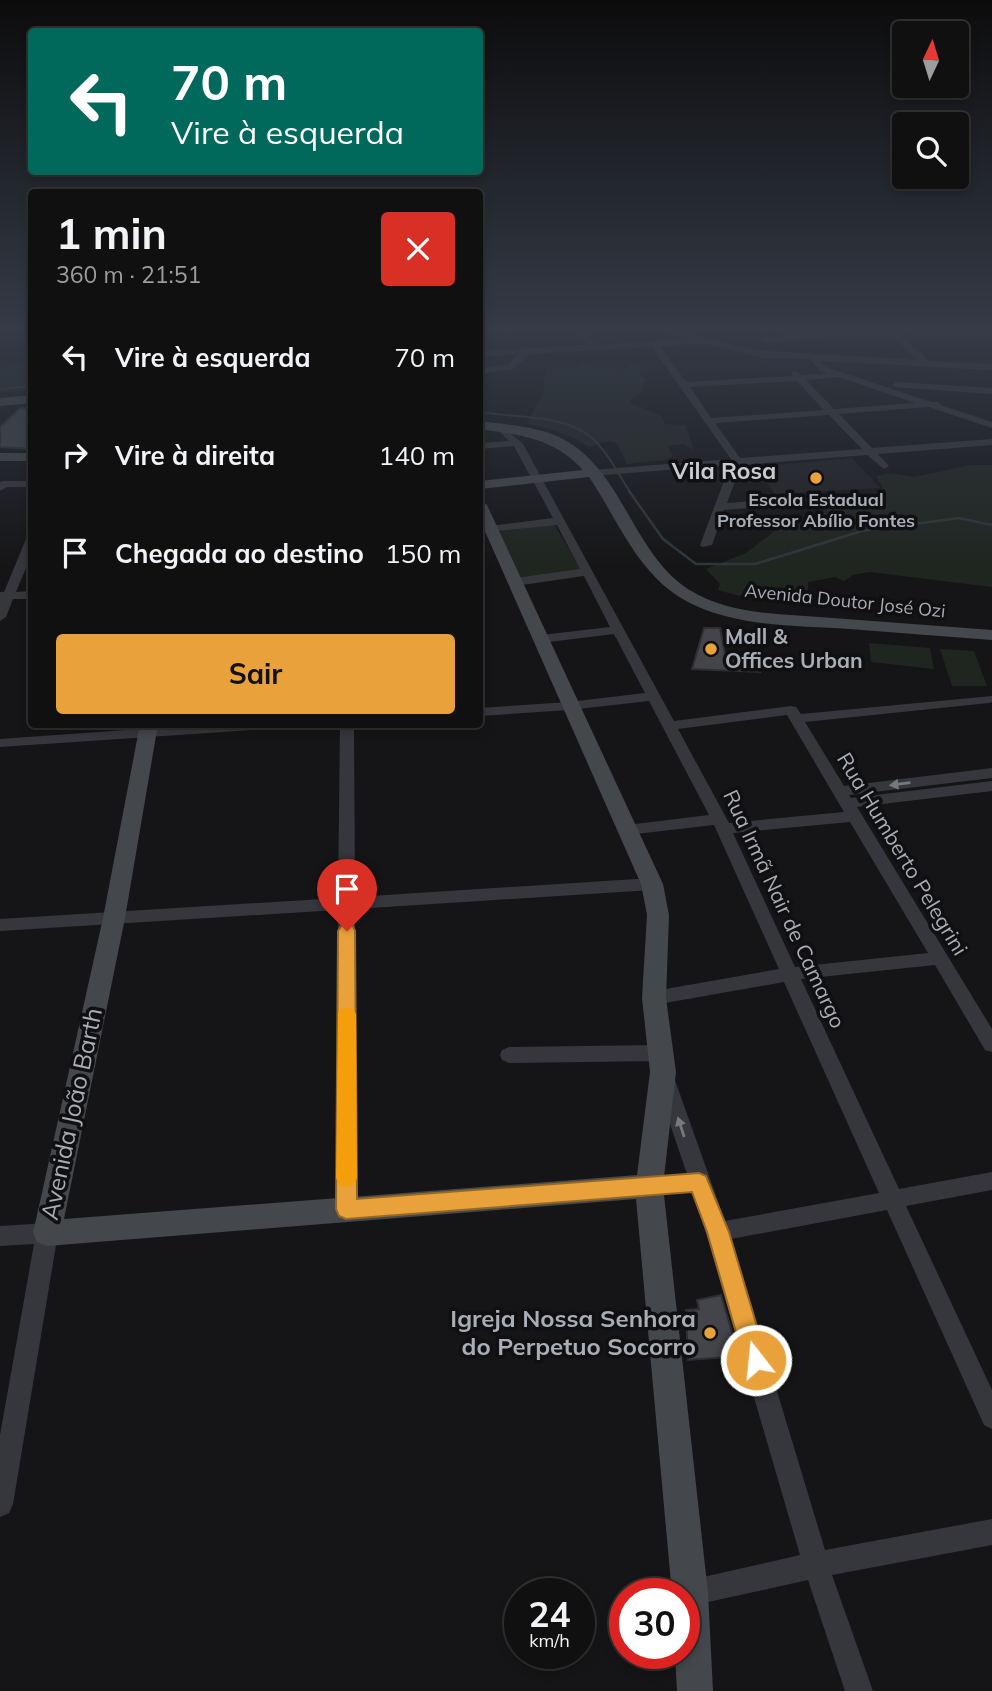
<!DOCTYPE html>
<html lang="pt">
<meta charset="utf-8">
<style>
:root{--surface:#101011;--page:#1e1e1f;--text:#f1f3f6;--muted:#9c9d9f;--line:#303031;--accent:#e9a23b}
body{margin:0;font-family:Mulish,sans-serif;background:var(--page);color:var(--text);height:100vh;display:flex;flex-direction:column;font-size:26px;white-space:nowrap}
*{box-sizing:border-box;margin:0}
p{font-size:23px;color:var(--muted)}
.icon{flex:none;width:38px;height:38px;fill:none;stroke:currentColor;stroke-width:2;stroke-linecap:round;stroke-linejoin:round}
.map{position:relative;flex:1;overflow:hidden}
.sheet{position:absolute;left:28px;top:189px;width:455px;height:539px;display:flex;flex-direction:column;background:var(--surface);border-radius:7px;box-shadow:0 4px 10px #0003,0 0 0 2px var(--line)}
.sheet>*{flex:none}
.guide{position:absolute;left:28px;top:28px;width:455px;height:147px;border-radius:7px;box-shadow:0 4px 10px #0003,0 0 0 2px var(--line);background:#00695c;color:#fff;overflow:hidden}
.needle{width:46px;rotate:4deg}
.tools{position:absolute;left:892px;top:21px;display:grid;gap:14px}
.tools a{display:grid;place-items:center;width:77px;height:77px;border-radius:7px;background:var(--surface);box-shadow:0 4px 10px #0003,0 0 0 2px var(--line);font-size:35px}
.speed{position:absolute;left:504px;top:1578px;display:flex;gap:14px;font-size:35px;font-weight:700;text-align:center}
.speed>*{display:grid;place-content:center;width:91px;height:91px;border-radius:50%;background:var(--surface);box-shadow:0 4px 10px #0003,0 0 0 2px var(--line);line-height:1}
.speed small{font-size:18px;font-weight:400}
.speed .limit{border:10px solid #d22;background:#fff;color:#111}
.pin{position:absolute;display:grid;place-items:center;width:60px;height:60px;color:#fff;margin:-72px -30px;border-radius:50% 50% 50% 0;rotate:-45deg;box-shadow:0 0 7px #0007}
.pin .icon{rotate:45deg}
.me{position:absolute;width:77px;margin:-38px;rotate:344deg;stroke-linejoin:round;filter:drop-shadow(0 0 5px #0008)}
.turn{display:flex;align-items:center;gap:24px;height:147px;padding:0 28px;font-size:32px}
.turn .icon{width:91px;height:91px;stroke-width:2.5}
.turn b{display:block;font-size:49px;line-height:60px}
.round{display:grid;place-items:center;flex:none;width:74px;height:74px;border-radius:7px;background:var(--page)}
.headline{display:flex;align-items:center;justify-content:space-between;height:119px;padding:0 28px}
h1{font-size:42px;font-weight:700;line-height:52px}
.primary-button{display:flex;gap:14px;margin-top:auto;padding:14px 28px}
.primary-button a{flex:1;height:80px;border-radius:7px;background:var(--accent);color:#111;font-size:28px;font-weight:700;line-height:80px;text-align:center}
ul{padding:0;list-style:none}
li{display:flex;align-items:center;gap:21px;height:98px;padding:0 28px}
li div{flex:1}
li b{display:block;font-size:26px}
li em{font-style:normal}
.map>svg:first-child{display:block}
.built{fill:#212124}
.green{fill:#1f2620}
.lines{fill:none;stroke-linecap:round;stroke-linejoin:round}
.stream-far1{stroke:#2e373c;stroke-width:2}
.stream{stroke:#2e373c;stroke-width:2.5}
.building{fill:#44454a;stroke:#2f2f33;stroke-width:2}
.street{fill:#36373c;fill-rule:evenodd}
.secondary{fill:#44474b;fill-rule:evenodd}
.oneway{fill:#75787f}
.route{fill:#e9a23b;stroke:#976926;stroke-width:2}
.slow{fill:#f59e0b}
.poi-dot{fill:#e9a23b;stroke:#101012;stroke-width:2.5}
.labels{text-anchor:middle;stroke-width:7;stroke-linejoin:round;paint-order:stroke}
.far-poi-label{font-size:18px;font-weight:bold;fill:#a8adb6;stroke:#101012}
.far-street-label{font-size:18px;fill:#a8adb6;stroke:#101012}
.poi-label{font-size:21px;font-weight:bold;fill:#a8adb6;stroke:#101012;text-anchor:start}
.street-label{font-size:21px;fill:#a8adb6;stroke:#101012}
.far-district-label{font-size:23px;font-weight:bold;fill:#c8ccd2;stroke:#101012}
.near-street-label{font-size:24px;fill:#a8adb6;stroke:#101012}
.near-poi-label{font-size:24px;font-weight:bold;fill:#a8adb6;stroke:#101012;text-anchor:end}
</style>
<div class="map">
<svg width="992" height="1691" viewBox="0 0 992 1691">
<rect width="100%" height="100%" fill="#151517"/>
<path class="built" d="M 852,458 L 880,488 L 775,494 L 755,467 Z"/>
<path class="green" d="M 903,331 L 992,331 L 992,344 L 922,348 Z
M 584,361 C 599,369 611,369 628,369 L 629,363 L 643,365 L 639,375 L 646,379 L 642,393 L 630,400 L 630,403 L 661,416 L 665,424 L 685,425 L 694,450 L 683,444 L 668,446 L 673,456 L 665,460 L 627,464 L 616,443 L 607,441 L 589,447 C 569,434 551,428 527,424 C 531,413 539,403 543,392 C 546,384 543,378 546,369 L 576,366 Z
M 31,363 L 31,390 L 0,393 L 0,367 Z
M 971,465 L 992,465 L 992,587 L 870,572 L 853,575 L 844,581 L 835,577 L 808,582 L 808,596 C 776,599 748,600 718,590 L 720,584 L 706,569 L 746,553 L 785,523 L 807,519 L 826,509 L 851,505 L 883,489 L 876,476 L 890,473 L 914,477 Z
M 554,524 L 581,570 L 520,578 L 496,532 Z
M 869,643 L 930,648 L 934,669 L 871,662 Z
M 940,649 L 974,651 L 987,686 L 952,686 Z"/>
<g class="lines">
<path class="stream-far1" d="M 0,389 L 32,386
M 480,412 C 516,418 564,414 592,438 C 607,451 619,475 630,492"/>
<path class="stream" d="M 629,491 L 663,539 L 696,564 L 755,564 L 862,531 L 959,518 L 992,525"/>
</g>
<path class="building" d="M 20,408 L 32,409 L 32,449 L 0,447 L 0,427 Z
M 704,628 L 720,628 L 726,660 L 758,660 L 760,672 L 692,669 Z
M 721,1295 L 739,1356 L 688,1360 L 686,1310 L 699,1309 L 697,1300 Z"/>
<g class="lines">
<path class="street" d="M 578,331 L 587,331 L 595,345 L 690,339 L 663,331 L 679,331 L 755,350 L 918,360 L 890,335 L 765,342 L 761,339 L 765,336 L 897,331 L 929,361 L 992,364 L 992,370 L 820,361 L 826,367 L 931,402 L 939,402 L 940,405 L 992,422 L 992,428 L 929,407 L 839,414 L 872,448 L 992,439 L 992,445 L 878,454 L 889,466 L 884,469 L 867,455 L 741,465 L 727,503 L 850,494 L 855,497 L 850,500 L 724,510 L 712,545 L 702,547 L 700,545 L 730,465 L 592,476 L 587,473 L 592,470 L 731,459 L 652,347 L 530,354 L 513,369 L 480,374 L 480,368 L 507,365 L 519,354 L 480,357 L 480,351 L 587,345 ZM 707,344 L 763,358 L 812,359 L 811,361 L 820,371 L 828,374 L 801,375 L 795,371 L 792,372 L 792,376 L 686,382 L 660,346 ZM 839,377 L 915,403 L 834,409 L 806,380 ZM 797,381 L 824,410 L 711,418 L 690,387 ZM 829,415 L 862,449 L 740,458 L 715,423 Z
M 897,382 L 992,388 L 992,394 L 894,387 L 894,383 Z
M 502,426 L 523,444 L 674,721 L 791,706 L 796,707 L 801,714 L 992,696 L 992,702 L 989,703 L 805,722 L 844,786 L 992,768 L 992,778 L 849,795 L 851,798 L 992,781 L 992,791 L 857,807 L 992,1029 L 992,1052 L 985,1050 L 935,965 L 801,979 L 899,1189 L 992,1172 L 992,1190 L 906,1206 L 992,1390 L 992,1429 L 984,1425 L 887,1210 L 731,1239 L 825,1550 L 992,1519 L 992,1545 L 832,1575 L 873,1691 L 845,1691 L 808,1580 L 690,1606 L 684,1604 L 684,1594 L 677,1593 L 681,1584 L 690,1580 L 800,1555 L 694,1192 L 649,1195 L 642,1192 L 639,1186 L 642,1180 L 687,1174 L 656,1083 L 659,1077 L 666,1075 L 673,1077 L 676,1083 L 725,1221 L 879,1193 L 784,982 L 654,1005 L 648,1003 L 645,998 L 648,993 L 654,991 L 779,969 L 714,825 L 627,835 L 619,830 L 627,825 L 709,815 L 649,701 L 569,710 L 480,716 L 480,708 L 569,702 L 645,693 L 614,634 L 541,643 L 535,639 L 541,635 L 610,627 L 584,576 L 515,586 L 509,582 L 515,578 L 580,569 L 557,525 L 490,532 L 484,529 L 490,526 L 553,518 L 514,446 L 480,449 L 480,443 L 509,441 L 497,429 ZM 787,715 L 844,812 L 729,823 L 678,729 ZM 850,822 L 928,953 L 795,967 L 733,833 Z
M 4,481 L 32,481 L 32,487 L 7,487 L 0,491 L 0,482 Z
M 32,536 L 32,554 L 16,592 L 32,591 L 32,599 L 13,599 L 6,617 L 0,621 L 0,592 L 4,592 L 26,539 Z
M 210,724 L 288,724 L 281,728 L 0,747 L 0,739 Z
M 340,724 L 354,724 L 355,897 L 652,878 L 660,884 L 652,890 L 355,909 L 356,1209 L 353,1216 L 346,1218 L 339,1216 L 336,1209 L 338,910 L 0,931 L 0,919 L 338,898 Z
M 660,1045 L 667,1048 L 669,1053 L 667,1058 L 660,1061 L 509,1063 L 502,1060 L 500,1055 L 502,1050 L 509,1047 Z
M 47,1223 L 55,1226 L 58,1233 L 13,1504 L 9,1513 L 0,1517 L 0,1435 L 34,1244 L 0,1246 L 0,1226 Z"/>
<path class="secondary" d="M 32,395 L 32,403 L 0,406 L 0,398 Z
M 480,421 C 507,425 538,426 563,439 C 623,471 632,552 688,589 C 730,616 785,614 833,618 C 886,622 939,626 992,630 L 992,640 C 944,636 896,633 849,629 C 786,625 705,628 657,579 C 628,550 612,511 589,477 L 480,489 L 480,481 L 583,470 C 554,438 520,435 480,429 Z
M 0,453 L 32,453 L 32,461 L 0,461 Z
M 480,501 L 487,505 L 663,884 L 669,915 L 666,998 L 676,1072 L 663,1186 L 708,1593 L 713,1691 L 677,1691 L 675,1654 L 684,1654 L 684,1594 L 672,1594 L 636,1199 L 47,1246 L 37,1242 L 33,1233 L 103,918 L 140,724 L 158,724 L 125,918 L 64,1219 L 637,1175 L 650,1072 L 642,998 L 647,915 L 641,884 L 480,520 Z"/>
</g>
<defs><path id="oneway-solid" d="M-6-.8H1V-3.2L6.5 0L1 3.2V.8H-6Z" transform="scale(1.75)"/></defs>
<g class="oneway">
<use href="#oneway-solid" transform="translate(900 784) rotate(173)"/>
<use href="#oneway-solid" transform="translate(681 1127) rotate(-108)"/>
</g>
<linearGradient id="sky" x2="0" y2="1"><stop stop-color="#0c0c0d"/><stop offset="0.58" stop-color="#353b47"/><stop offset="1" stop-color="#353b47" stop-opacity="0"/></linearGradient>
<rect width="992" height="568" fill="url(#sky)"/>
<path class="route" d="M 347,925 L 353,926 L 355,931 L 357,1199 L 699,1173 L 706,1176 L 729,1232 L 767,1360 L 764,1368 L 756,1372 L 747,1368 L 744,1360 L 707,1232 L 692,1192 L 346,1219 L 339,1216 L 336,1209 L 338,931 L 341,926 Z"/>
<path class="slow" d="M 347,1007 L 353,1009 L 356,1014 L 357,1178 L 354,1184 L 346,1187 L 339,1184 L 336,1178 L 338,1014 L 340,1009 Z"/>
<g class="poi-dot">
<circle cx="816" cy="478" r="7"/>
<circle cx="711" cy="649" r="7"/>
<circle cx="710" cy="1333" r="7"/>
</g>
<g class="labels">
<g class="far-poi-label">
<text x="816" y="506">Escola Estadual<tspan x="816" dy="21">Professor Abílio Fontes</tspan></text>
</g>
<g class="far-street-label">
<text transform="translate(845 601) rotate(6)" y="6">Avenida Doutor José Ozi</text>
</g>
<g class="poi-label">
<text x="725" y="644">Mall &amp;<tspan x="725" dy="24">Offices Urban</tspan></text>
</g>
<g class="street-label">
<text transform="translate(902 854) rotate(59)" y="7">Rua Humberto Pelegrini</text>
<text transform="translate(784 909) rotate(65)" y="7">Rua Irmã Nair de Camargo</text>
</g>
<g class="far-district-label">
<text x="724" y="479">Vila Rosa</text>
</g>
<g class="near-street-label">
<text transform="translate(72 1114) rotate(-78)" y="8">Avenida João Barth</text>
</g>
<g class="near-poi-label">
<text x="696" y="1327">Igreja Nossa Senhora<tspan x="696" dy="28">do Perpetuo Socorro</tspan></text>
</g>
</g>
</svg>
<div class="tools">
<a><svg class="needle" viewBox="-14 -14 28 28"><path d="M0-13l5 13h-10z" fill="#e53935"/><path d="M0 13l5-13h-10z" fill="#9c9d9f"/></svg></a>
<a><svg class="icon" aria-label="search" viewBox="0 0 24 24"><circle cx="10" cy="10" r="6"/><path d="M15 15l6 6"/></svg></a>
</div>
<div class="speed"><div>24<small>km/h</small></div><div class="limit">30</div></div>
<div class="pin" style="left:347px;top:931px;background:#d93025"><svg class="icon" aria-label="arrive" viewBox="0 0 24 24"><path d="M6 21V4h12l-3 4 3 4H6"/></svg></div>
<svg class="me" style="left:756px;top:1360px" viewBox="-20 -20 40 40"><circle r="17" fill="#e9a23b" stroke="#fff" stroke-width="3"/><path d="M0-11L8 9 0 5-8 9z" fill="#fff"/></svg>
<div class="guide">
<div class="turn"><svg class="icon" aria-label="left" viewBox="0 0 24 24"><path d="M17 20v-9H6M10 6l-5 5 5 5"/></svg><div><b>70 m</b>Vire à esquerda</div></div>
</div>
<section class="sheet">
<div class="headline"><div><h1>1 min</h1><p>360 m · 21:51</p></div><a class="round" style="background:#d93025;color:#fff"><svg class="icon" aria-label="close" viewBox="0 0 24 24"><path d="M6 6l12 12M18 6L6 18"/></svg></a></div>
<ul>
<li><svg class="icon" aria-label="left" viewBox="0 0 24 24"><path d="M17 20v-9H6M10 6l-5 5 5 5"/></svg><div><b>Vire à esquerda</b></div><em>70 m</em></li>
<li><svg class="icon" aria-label="right" viewBox="0 0 24 24"><path d="M7 20v-9h11M14 6l5 5-5 5"/></svg><div><b>Vire à direita</b></div><em>140 m</em></li>
<li><svg class="icon" aria-label="arrive" viewBox="0 0 24 24"><path d="M6 21V4h12l-3 4 3 4H6"/></svg><div><b>Chegada ao destino</b></div><em>150 m</em></li>
</ul>
<div class="primary-button"><a>Sair</a></div>
</section>
</div>
